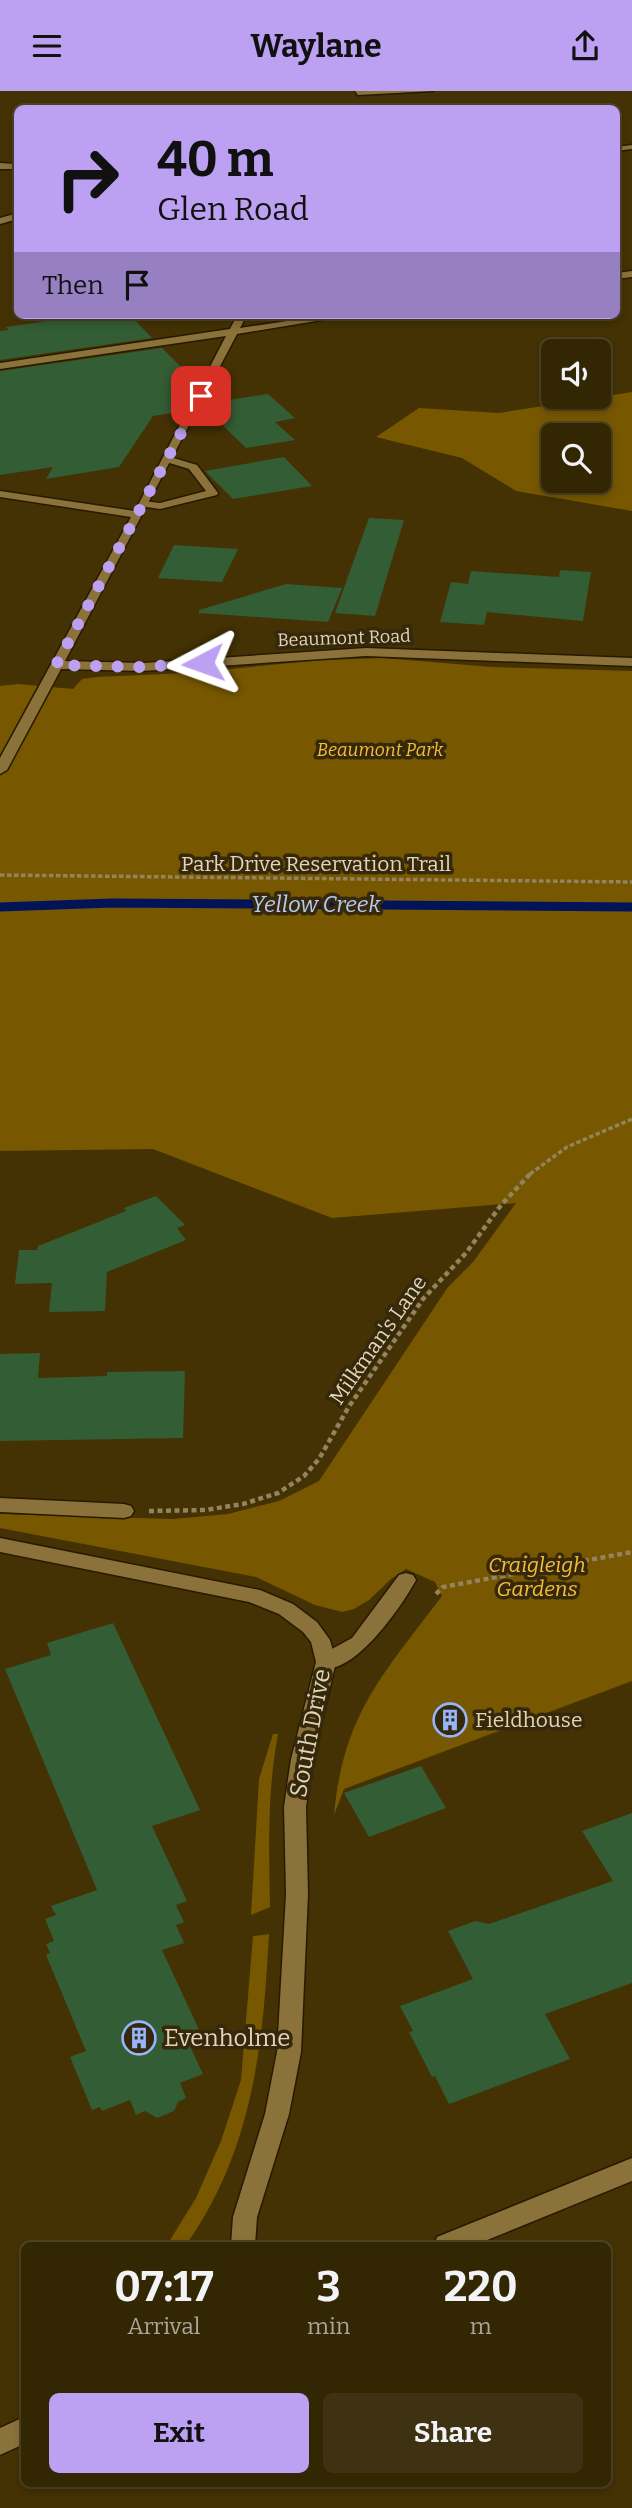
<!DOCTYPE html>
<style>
:root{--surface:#332603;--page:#3e3212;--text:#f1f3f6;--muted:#a9a59a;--line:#4e4325;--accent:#bca0f2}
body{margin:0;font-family:Bitter,serif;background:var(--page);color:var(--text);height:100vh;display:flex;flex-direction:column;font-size:26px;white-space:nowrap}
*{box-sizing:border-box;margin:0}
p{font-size:23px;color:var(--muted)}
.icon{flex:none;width:38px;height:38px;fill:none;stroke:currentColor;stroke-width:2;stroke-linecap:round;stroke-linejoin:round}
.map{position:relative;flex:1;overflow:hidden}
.sheet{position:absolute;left:21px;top:2151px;width:590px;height:245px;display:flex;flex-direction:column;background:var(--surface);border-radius:10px;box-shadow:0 4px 10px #0003,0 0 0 2px var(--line)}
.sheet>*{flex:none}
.top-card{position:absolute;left:14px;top:14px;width:606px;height:214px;border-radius:10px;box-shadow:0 4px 10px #0003,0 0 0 2px var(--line);background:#bca0f2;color:#111;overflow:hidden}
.tools{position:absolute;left:541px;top:248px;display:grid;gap:14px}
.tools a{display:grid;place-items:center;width:70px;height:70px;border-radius:10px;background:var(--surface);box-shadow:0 4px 10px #0003,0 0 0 2px var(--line);font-size:35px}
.pin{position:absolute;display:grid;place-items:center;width:60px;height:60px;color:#fff;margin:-30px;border-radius:14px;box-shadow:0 4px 10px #0006}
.me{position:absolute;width:77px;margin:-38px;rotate:266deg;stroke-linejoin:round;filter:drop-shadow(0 0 5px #0008)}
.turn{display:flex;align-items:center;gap:24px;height:147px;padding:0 28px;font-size:32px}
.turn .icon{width:91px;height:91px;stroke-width:2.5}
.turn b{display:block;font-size:49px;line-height:60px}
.then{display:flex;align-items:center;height:66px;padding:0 28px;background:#0003;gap:14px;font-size:26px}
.eta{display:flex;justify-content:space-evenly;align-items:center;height:119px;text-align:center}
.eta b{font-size:42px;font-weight:700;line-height:49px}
.cta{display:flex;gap:14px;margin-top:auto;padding:14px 28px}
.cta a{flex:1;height:80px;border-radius:10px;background:var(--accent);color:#111;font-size:28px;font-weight:700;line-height:80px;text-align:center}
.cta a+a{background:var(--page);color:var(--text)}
header{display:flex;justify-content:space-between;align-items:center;height:91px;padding:0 28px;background:var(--accent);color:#111;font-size:32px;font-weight:700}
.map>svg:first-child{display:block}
.green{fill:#775700;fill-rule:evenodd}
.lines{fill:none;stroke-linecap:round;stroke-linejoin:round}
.stream{stroke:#021358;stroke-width:9}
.building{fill:#335d34}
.lane-casing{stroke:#271a00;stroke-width:3}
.street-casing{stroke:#271a00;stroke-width:3}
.path-far1{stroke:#93835e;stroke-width:3.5;stroke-dasharray:4.5 2.5;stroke-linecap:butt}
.path{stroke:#93835e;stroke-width:4.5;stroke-dasharray:5 3.5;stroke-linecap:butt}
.lane{fill:#8b713a;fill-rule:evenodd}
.street{fill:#8b713a;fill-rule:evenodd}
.route{stroke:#bca0f2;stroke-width:12;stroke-dasharray:0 21.6}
.labels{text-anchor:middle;stroke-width:7;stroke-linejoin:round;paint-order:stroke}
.far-street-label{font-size:18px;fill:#e2d4b8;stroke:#36290b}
.far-park-label{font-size:18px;font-style:italic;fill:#f5be38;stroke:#36290b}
.street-label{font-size:21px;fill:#e2d4b8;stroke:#36290b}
.park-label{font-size:21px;font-style:italic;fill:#f5be38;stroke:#36290b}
.poi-label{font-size:21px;fill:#e2d4b8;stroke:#36290b;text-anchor:start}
.water-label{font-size:23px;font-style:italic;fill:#b6caf3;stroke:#36290b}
.near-street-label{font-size:24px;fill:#e2d4b8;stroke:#36290b}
.near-poi-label{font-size:24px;fill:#e2d4b8;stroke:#36290b;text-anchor:start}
</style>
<header><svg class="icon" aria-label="menu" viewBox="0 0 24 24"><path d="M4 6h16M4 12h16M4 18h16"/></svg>Waylane<svg class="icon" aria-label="share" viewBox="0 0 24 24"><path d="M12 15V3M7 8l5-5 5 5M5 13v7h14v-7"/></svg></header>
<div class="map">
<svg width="632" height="2417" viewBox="0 0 632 2417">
<rect width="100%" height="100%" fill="#443204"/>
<path class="green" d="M 632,301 L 632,420 L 516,400 L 462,367 L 376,346 L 419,317 L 499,322 ZM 553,345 L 598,345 L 598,390 L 553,390 Z
M 383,567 L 492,576 L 632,580 L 632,1590 L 344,1698 L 334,1724 C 343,1623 384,1582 442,1505 L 435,1491 L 406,1478 L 391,1488 L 369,1509 L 354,1518 L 342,1521 L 315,1514 L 256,1486 L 0,1437 L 0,1423 L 173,1428 L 228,1423 L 279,1410 L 319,1390 L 448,1196 L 473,1171 L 516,1112 L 332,1127 L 153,1058 L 0,1060 L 0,595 L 18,593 L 73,598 L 82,588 L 97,586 L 188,582 L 322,569 Z
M 273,1643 L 278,1643 C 267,1703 269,1755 270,1816 L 251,1824 L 259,1688 Z
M 269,1843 C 263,1955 253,2059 186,2154 L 167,2154 L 196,2107 L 221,2050 L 241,1989 L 253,1845 Z"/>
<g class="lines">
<path class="stream" d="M 0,816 L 112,812 L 632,816"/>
</g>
<path class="building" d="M 88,224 L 130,224 L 152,247 L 0,269 L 0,240 L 9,239 L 6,236 Z
M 162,257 L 198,293 L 184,320 L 153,325 L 119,376 L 46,388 L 53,376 L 0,384 L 0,280 Z
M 268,303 L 295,327 L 275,331 L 295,349 L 246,357 L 205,317 L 201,318 L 208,304 L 215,311 Z
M 284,366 L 312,395 L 233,408 L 205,380 Z
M 369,427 L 404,429 L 375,525 L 335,522 Z
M 174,454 L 238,458 L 222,491 L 158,487 Z
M 560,479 L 591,481 L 583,530 L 487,521 L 484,534 L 440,531 L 451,491 L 468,493 L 471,480 L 559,486 Z
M 286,493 L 342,497 L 328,531 L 199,522 L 199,519 Z
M 156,1105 L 185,1134 L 177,1137 L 186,1149 L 107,1181 L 105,1220 L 49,1221 L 52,1192 L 15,1193 L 19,1159 L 37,1159 L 38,1155 L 126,1120 L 124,1117 Z
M 40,1262 L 38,1287 L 107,1285 L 107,1281 L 185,1280 L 183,1347 L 0,1350 L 0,1263 Z
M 113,1532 L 200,1719 L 152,1735 L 187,1810 L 176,1814 L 184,1831 L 176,1834 L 184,1852 L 162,1859 L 202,1945 L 188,1951 L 203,1983 L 180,1992 L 186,2007 L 178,2011 L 174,2020 L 157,2027 L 145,2020 L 136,2024 L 130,2009 L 102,2020 L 100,2016 L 92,2019 L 70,1966 L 86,1960 L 46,1864 L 50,1862 L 46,1853 L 54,1850 L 45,1828 L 56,1824 L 51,1815 L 97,1799 L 5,1578 L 51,1564 L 47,1552 Z
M 421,1675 L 446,1717 L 369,1746 L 344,1702 Z
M 632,1722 L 632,1892 L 545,1923 L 570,1968 L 449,2013 L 435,1985 L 432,1986 L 409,1941 L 413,1940 L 400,1915 L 473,1888 L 448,1840 L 475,1830 L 489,1833 L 613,1790 L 582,1740 Z"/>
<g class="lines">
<defs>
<path id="lane" d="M 167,365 L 197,374 L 218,402 L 217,404 L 160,418 L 140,415 L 138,413 L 144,410 L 160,412 L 206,400 L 189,378 L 163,370 L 163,366 Z
M 406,1482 L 413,1484 L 416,1489 C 402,1515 353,1587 319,1577 L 316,1571 L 319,1565 L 352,1547 L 399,1484 Z"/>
<path id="street" d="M 355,0 L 433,0 L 358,4 Z
M 632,54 L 632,58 L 616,60 L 616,56 Z
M 0,72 L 18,73 L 18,78 L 0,78 Z
M 18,122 L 18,128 L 0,133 L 0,127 Z
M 632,180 L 632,186 L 616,188 L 616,182 Z
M 237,224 L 247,224 L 240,237 L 327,224 L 352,224 L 237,243 L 65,570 L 143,572 L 366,557 L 632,567 L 632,575 L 366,565 L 143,580 L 61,578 L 7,679 L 0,683 L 0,667 L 131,426 L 0,406 L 0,400 L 135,420 L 226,245 L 0,278 L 0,272 L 230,238 Z
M 0,1407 L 124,1413 L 131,1415 L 134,1420 L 131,1425 L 124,1427 L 0,1421 Z
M 0,1447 L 260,1499 L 293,1513 L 317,1531 L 330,1549 L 336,1571 L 313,1668 L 306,1716 L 308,1803 L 301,1961 L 289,2023 L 257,2126 L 255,2154 L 231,2154 L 233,2126 L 265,2023 L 277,1961 L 286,1803 L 284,1716 L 291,1668 L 316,1571 L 311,1551 L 303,1541 L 279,1523 L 249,1511 L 0,1461 Z
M 632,2067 L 632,2090 L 475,2154 L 434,2154 L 437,2146 Z
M 24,2326 L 24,2353 L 0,2364 L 0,2337 Z"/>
</defs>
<use href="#lane" class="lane-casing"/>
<use href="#street" class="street-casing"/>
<path class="path-far1" d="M 0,784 L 632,791
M 530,1083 L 567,1056 L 632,1028"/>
<path class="path" d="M 149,1420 L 205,1419 L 243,1413 L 278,1402 L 304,1385 L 319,1368 L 348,1317 L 423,1208 L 466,1162 L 501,1114 L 532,1081
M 436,1503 L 443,1496 L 632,1461"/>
<use href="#lane" class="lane"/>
<use href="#street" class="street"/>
</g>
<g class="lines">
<path class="route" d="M 201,305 L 56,574 L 143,576 L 203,572"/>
</g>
<defs>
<symbol id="building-ring" viewBox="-11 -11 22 22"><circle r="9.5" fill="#36290b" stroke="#95b6fd" stroke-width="1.5"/><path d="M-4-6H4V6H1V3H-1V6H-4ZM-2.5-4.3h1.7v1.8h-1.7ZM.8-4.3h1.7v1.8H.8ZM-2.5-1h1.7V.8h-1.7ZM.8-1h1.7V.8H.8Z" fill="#95b6fd"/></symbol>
</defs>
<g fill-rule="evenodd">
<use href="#building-ring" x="431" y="1610" width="38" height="38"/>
<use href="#building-ring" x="120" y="1928" width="38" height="38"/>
</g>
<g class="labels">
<g class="far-street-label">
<text transform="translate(344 547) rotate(-2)" y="6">Beaumont Road</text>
</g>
<g class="far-park-label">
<text x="380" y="665">Beaumont Park</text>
</g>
<g class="street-label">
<text x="316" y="780">Park Drive Reservation Trail</text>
<text transform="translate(378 1249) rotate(-55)" y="7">Milkman's Lane</text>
</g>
<g class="park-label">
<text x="537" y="1481">Craigleigh<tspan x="537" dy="24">Gardens</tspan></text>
</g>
<g class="poi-label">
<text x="475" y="1636">Fieldhouse</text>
</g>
<g class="water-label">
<text x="316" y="821">Yellow Creek</text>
</g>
<g class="near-street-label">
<text transform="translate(310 1642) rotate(-79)" y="8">South Drive</text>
</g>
<g class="near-poi-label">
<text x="164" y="1955">Evenholme</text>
</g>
</g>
</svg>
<div class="tools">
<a><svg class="icon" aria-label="sound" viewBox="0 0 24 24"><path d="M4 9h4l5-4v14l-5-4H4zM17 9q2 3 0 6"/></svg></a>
<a><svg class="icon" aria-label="search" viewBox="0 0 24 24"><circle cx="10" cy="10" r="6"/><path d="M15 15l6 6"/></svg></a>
</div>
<div class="pin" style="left:201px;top:305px;background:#d93025"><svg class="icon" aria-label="arrive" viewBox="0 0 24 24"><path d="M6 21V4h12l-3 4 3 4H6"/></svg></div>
<svg class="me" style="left:203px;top:572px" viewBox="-20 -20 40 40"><path d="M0-17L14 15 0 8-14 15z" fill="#bca0f2" stroke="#fff" stroke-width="4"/></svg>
<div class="top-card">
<div class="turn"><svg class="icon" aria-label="right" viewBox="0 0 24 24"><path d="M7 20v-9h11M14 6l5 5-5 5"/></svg><div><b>40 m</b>Glen Road</div></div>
<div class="then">Then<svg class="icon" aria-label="arrive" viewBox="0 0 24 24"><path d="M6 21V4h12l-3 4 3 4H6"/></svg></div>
</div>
<section class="sheet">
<div class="eta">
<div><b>07:17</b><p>Arrival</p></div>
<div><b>3</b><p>min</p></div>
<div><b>220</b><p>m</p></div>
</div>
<div class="cta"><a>Exit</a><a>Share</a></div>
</section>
</div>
